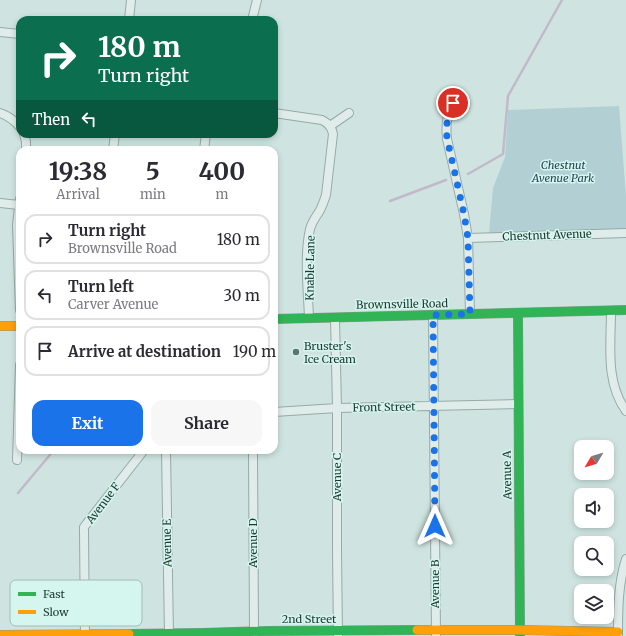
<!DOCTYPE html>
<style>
:root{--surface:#fff;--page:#f7f7f7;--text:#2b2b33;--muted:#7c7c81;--line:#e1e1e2;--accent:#1a73e8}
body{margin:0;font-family:Merriweather,serif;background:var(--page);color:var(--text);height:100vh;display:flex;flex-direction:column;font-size:15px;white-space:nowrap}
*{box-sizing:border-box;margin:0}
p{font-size:13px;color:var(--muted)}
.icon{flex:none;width:22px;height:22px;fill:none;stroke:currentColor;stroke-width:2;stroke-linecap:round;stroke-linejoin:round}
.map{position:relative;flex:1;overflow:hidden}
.drawer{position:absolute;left:16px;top:146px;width:262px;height:308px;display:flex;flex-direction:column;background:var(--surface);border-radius:12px;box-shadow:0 2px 6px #0003}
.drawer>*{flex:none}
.hud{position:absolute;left:16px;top:16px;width:262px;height:122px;border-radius:12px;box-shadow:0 2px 6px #0003;background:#0b6e4f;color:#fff;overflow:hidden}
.needle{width:26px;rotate:232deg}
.tools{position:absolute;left:574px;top:440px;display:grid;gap:8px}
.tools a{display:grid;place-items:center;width:40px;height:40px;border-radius:8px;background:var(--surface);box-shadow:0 2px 6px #0003;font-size:20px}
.pin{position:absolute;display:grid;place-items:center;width:34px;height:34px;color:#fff;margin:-17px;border:2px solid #fff;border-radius:50%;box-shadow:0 1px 4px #0007}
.me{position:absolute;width:44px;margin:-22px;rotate:0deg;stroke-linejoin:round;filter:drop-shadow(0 0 3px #0008)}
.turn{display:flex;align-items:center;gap:14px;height:84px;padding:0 16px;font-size:18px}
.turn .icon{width:52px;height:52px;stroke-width:2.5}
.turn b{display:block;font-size:28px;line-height:34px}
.then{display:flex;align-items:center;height:38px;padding:0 16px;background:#0003;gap:8px;font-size:15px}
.eta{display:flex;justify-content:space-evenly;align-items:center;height:68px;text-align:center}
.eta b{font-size:24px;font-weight:700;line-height:28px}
.button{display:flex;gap:8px;margin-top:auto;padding:8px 16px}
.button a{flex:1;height:46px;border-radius:12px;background:var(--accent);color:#fff;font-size:16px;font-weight:700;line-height:46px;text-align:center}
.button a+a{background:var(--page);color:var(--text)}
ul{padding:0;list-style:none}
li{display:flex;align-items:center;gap:12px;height:50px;margin:0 8px 6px;padding:0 8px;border:2px solid var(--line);border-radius:12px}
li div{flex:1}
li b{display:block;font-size:15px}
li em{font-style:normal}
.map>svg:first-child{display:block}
.green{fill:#b2d0d4}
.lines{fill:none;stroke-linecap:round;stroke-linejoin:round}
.stream{stroke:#c2b9ca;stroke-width:2.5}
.street-casing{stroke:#97aaa5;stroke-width:10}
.fast-casing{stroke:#889994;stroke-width:10}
.slow-casing{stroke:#889994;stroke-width:10}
.street{stroke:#e0ecea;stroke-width:8}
.fast{stroke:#30b455;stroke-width:9}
.slow{stroke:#ff9f0a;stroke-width:9}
.route{stroke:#1a73e8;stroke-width:7;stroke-dasharray:0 12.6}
.poi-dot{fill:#5d756c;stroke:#d5f5ef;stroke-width:1.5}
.labels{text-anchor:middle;stroke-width:3;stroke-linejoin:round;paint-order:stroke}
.park-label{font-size:11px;font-style:italic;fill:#274454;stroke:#d5f5ef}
.street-label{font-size:11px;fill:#1f392e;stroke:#d5f5ef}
.poi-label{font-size:11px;fill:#1f392e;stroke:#d5f5ef;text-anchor:start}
.key{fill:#d5f5ef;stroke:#9ebdb5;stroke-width:1}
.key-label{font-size:11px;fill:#1f392e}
</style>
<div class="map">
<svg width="626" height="636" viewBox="0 0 626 636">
<rect width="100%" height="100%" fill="#cfe4e0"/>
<path class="green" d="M 619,106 L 626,196 L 626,230 L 489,233 L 493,188 L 505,157 L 508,110 Z"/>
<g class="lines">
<path class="stream" d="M 468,174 L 503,154 L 508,96 L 562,0
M 390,201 L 446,180
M 18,493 L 54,450"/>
<defs>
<path id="street" d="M 129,20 L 131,0
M 252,20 L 257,0
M 0,32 L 20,34
M 458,95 C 448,112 445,119 447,139 L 464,214 L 468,238 L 470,314
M 0,113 C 9,116 14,120 20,127
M 274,113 L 322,120 C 328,123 332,128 333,134 L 326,195 C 324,201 322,207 319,212 C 315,218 312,222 310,229 C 304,255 308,291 309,318
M 330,126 L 349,113
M 24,134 L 26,142 L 26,150
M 113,150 L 115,134
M 204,150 L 206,134
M 20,199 L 17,225 L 20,310
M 0,203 L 19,205
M 468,238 L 626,233
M 611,311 C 611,344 605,382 626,411
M 433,315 L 436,635
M 335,318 L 337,408 L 337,550 L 338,636
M 274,412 L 337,408 L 518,404
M 166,450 L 169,636
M 253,450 L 254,635
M 17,460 L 20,365
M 85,636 L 84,531 L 84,527 L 144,450
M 618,636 C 618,610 618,584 626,559"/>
<path id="fast" d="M 518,313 L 520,636
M 274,319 L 626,310
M 129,634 L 202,633 L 268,631 L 417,630"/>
<path id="slow" d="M 0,326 L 20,326
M 417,630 L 520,630 L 618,632
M 0,635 L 129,634"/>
</defs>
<use href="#street" class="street-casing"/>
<use href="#fast" class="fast-casing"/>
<use href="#slow" class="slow-casing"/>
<use href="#street" class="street"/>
<use href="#fast" class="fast"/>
<use href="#slow" class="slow"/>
</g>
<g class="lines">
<path class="route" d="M 435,526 L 433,315 L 470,314 L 468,238 L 464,214 L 447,138 C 446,126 447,114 453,103"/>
</g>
<circle class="poi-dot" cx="296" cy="352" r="4"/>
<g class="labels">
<g class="park-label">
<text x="563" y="169">Chestnut<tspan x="563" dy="13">Avenue Park</tspan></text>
</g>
<g class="street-label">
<text transform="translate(547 235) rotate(-2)" y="4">Chestnut Avenue</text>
<text transform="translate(310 268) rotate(-89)" y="4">Knable Lane</text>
<text transform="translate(402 304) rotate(-1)" y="4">Brownsville Road</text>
<text transform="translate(384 407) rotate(-1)" y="4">Front Street</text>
<text transform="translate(507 475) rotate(-91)" y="4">Avenue A</text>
<text transform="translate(337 477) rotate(-90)" y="4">Avenue C</text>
<text transform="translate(103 503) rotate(-53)" y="4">Avenue F</text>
<text transform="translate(167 543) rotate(-91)" y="4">Avenue E</text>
<text transform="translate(253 543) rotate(-90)" y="4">Avenue D</text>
<text transform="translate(435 584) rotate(-90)" y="4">Avenue B</text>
<text x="309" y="623">2nd Street</text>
</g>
<g class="poi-label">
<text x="304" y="350">Bruster's<tspan x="304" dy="13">Ice Cream</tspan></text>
</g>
</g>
<rect x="10" y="580" width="132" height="46" rx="6" class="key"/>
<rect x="18" y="592" width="18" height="4" fill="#30b455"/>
<rect x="18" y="610" width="18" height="4" fill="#ff9f0a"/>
<g class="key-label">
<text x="43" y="598">Fast</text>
<text x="43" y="616">Slow</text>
</g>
</svg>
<div class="tools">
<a><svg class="needle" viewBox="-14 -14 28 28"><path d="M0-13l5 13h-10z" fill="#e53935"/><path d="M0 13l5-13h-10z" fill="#7c7c81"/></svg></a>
<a><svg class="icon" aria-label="sound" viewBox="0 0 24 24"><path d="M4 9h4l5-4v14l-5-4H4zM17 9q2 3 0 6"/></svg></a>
<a><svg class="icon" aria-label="search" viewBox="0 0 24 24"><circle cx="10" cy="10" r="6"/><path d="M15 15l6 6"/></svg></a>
<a><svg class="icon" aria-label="layers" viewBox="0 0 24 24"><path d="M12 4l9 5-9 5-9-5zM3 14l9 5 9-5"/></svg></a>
</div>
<div class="pin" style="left:453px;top:103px;background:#d93025"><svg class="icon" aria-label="arrive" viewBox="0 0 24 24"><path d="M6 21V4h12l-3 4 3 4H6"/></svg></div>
<svg class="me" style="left:435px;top:526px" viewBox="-20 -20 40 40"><path d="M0-17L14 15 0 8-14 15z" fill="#1a73e8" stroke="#fff" stroke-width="4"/></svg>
<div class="hud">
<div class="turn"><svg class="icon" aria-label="right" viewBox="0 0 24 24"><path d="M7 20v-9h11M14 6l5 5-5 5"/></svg><div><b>180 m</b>Turn right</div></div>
<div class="then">Then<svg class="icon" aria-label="left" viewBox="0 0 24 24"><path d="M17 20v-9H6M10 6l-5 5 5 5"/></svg></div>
</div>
<section class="drawer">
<div class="eta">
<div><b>19:38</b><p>Arrival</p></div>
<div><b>5</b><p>min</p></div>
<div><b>400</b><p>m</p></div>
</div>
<ul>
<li><svg class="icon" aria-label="right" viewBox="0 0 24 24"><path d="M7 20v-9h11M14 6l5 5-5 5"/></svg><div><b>Turn right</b><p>Brownsville Road</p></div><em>180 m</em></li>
<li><svg class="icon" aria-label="left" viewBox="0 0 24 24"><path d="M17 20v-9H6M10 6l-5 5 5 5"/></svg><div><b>Turn left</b><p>Carver Avenue</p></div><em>30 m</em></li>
<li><svg class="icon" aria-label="arrive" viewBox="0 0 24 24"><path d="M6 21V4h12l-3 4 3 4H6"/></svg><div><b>Arrive at destination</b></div><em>190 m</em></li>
</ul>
<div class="button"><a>Exit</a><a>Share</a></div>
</section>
</div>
